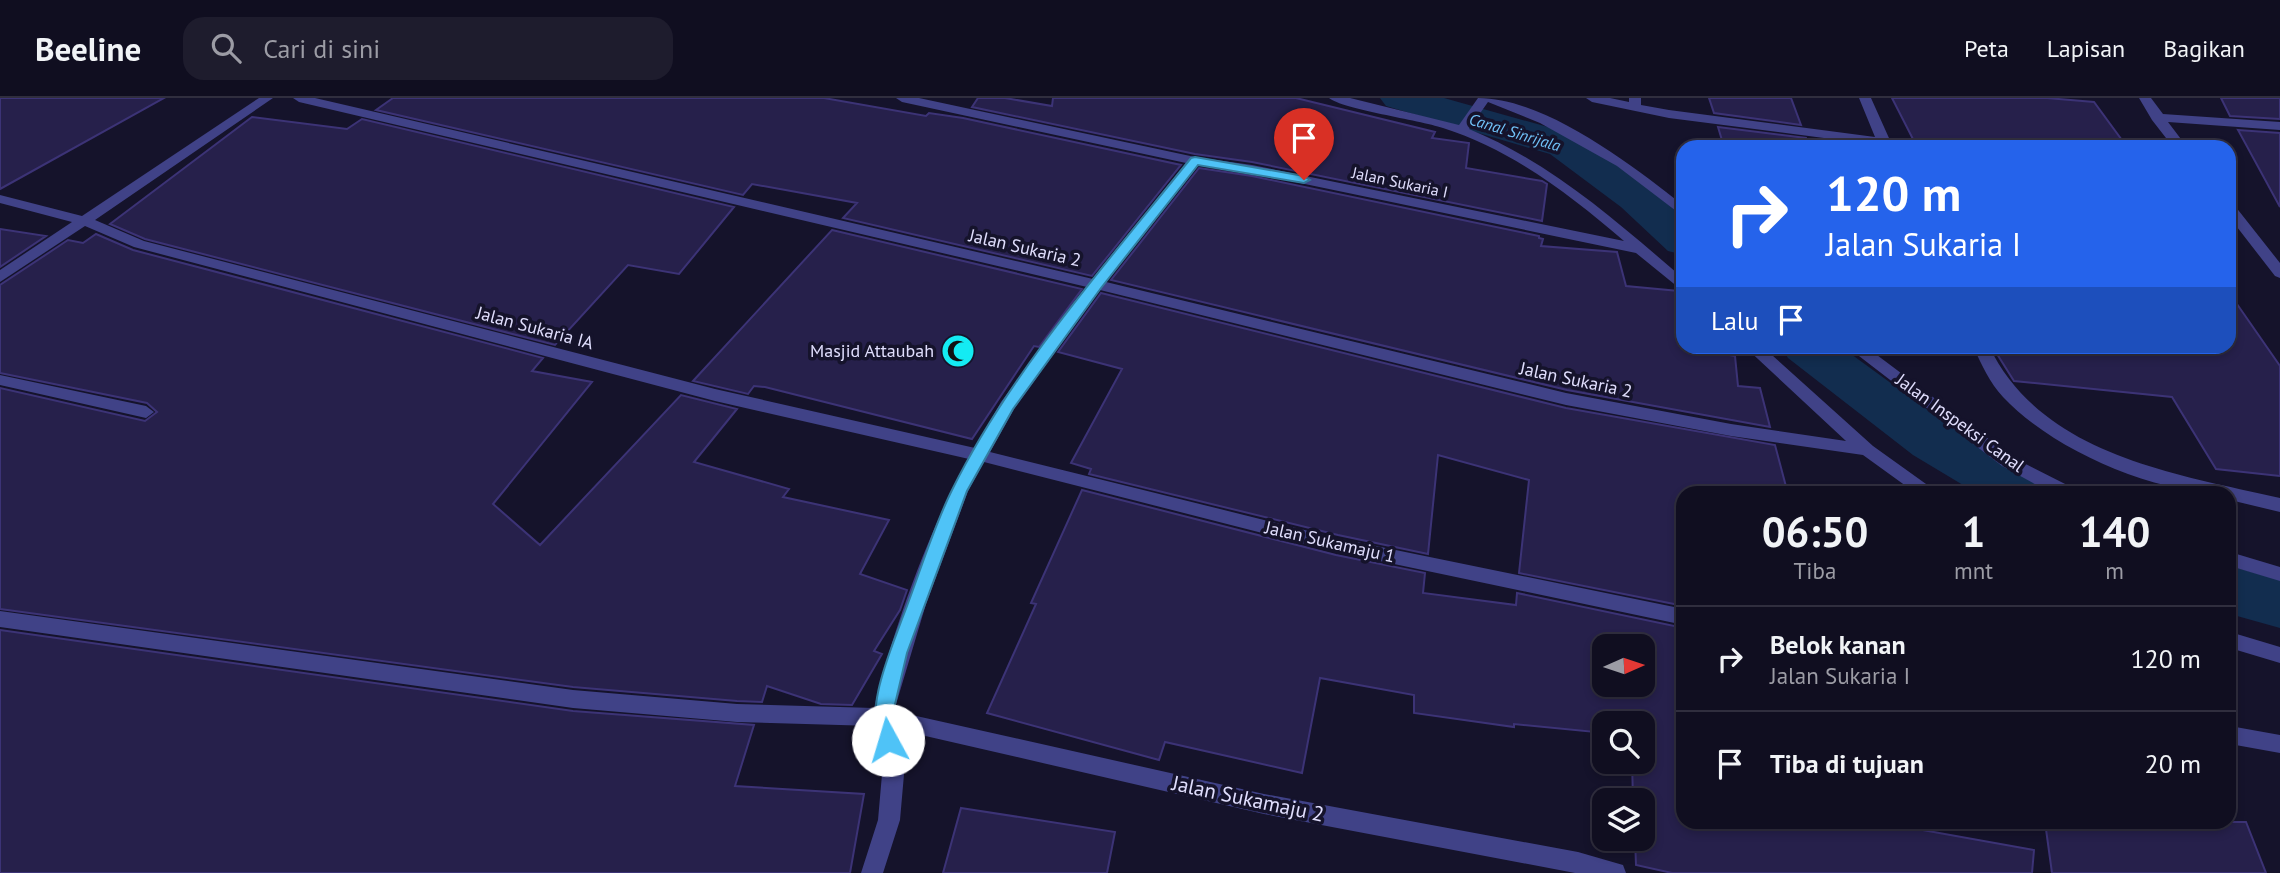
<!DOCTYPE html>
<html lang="id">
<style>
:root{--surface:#100e20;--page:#1e1c2d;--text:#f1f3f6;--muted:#9c9ca5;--line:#302e3e}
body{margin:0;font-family:"PT Sans",sans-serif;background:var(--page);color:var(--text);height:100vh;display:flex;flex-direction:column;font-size:26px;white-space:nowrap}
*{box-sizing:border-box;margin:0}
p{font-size:23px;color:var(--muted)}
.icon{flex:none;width:38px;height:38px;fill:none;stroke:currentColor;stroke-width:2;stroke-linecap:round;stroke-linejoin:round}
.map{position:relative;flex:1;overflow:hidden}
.drawer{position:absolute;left:1676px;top:388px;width:560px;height:343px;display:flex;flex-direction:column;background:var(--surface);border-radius:21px;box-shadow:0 4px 10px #0003,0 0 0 2px var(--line)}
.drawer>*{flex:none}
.banner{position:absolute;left:1676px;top:42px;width:560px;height:214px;border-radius:21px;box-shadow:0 4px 10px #0003,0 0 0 2px var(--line);background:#2563eb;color:#fff;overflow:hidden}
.needle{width:46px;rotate:87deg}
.controls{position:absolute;left:1592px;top:536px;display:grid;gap:14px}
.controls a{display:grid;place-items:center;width:63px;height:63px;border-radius:14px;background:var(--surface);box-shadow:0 4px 10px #0003,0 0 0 2px var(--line);font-size:35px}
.pin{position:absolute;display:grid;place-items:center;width:60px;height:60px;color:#fff;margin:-72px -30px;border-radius:50% 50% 50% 0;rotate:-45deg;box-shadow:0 0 7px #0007}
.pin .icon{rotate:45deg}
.me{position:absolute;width:77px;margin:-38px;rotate:354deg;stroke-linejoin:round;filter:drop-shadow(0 0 5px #0008)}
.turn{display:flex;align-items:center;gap:24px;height:147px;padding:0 35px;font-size:32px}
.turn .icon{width:91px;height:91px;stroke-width:2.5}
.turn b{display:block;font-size:49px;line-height:60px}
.then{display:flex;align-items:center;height:66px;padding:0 35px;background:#0003;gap:14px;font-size:26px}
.eta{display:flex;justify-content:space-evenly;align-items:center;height:119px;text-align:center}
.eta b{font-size:42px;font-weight:800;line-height:49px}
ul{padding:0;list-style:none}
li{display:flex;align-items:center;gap:21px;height:105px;padding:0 35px;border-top:2px solid var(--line)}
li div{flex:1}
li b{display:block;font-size:26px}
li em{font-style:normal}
header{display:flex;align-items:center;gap:42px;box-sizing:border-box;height:98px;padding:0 35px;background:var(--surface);border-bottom:2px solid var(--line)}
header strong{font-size:33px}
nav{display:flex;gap:38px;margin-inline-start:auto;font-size:24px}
.search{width:490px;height:63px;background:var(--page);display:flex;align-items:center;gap:18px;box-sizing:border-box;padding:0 24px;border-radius:21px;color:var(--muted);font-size:26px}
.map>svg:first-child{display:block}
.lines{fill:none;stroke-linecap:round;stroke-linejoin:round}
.canal{fill:#122d4f;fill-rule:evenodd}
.building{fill:#26204b;stroke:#3c3376;stroke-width:2;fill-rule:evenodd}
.minor{fill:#404287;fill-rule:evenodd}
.route{fill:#4fc3f7;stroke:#337fa1;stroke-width:2}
.labels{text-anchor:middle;stroke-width:7;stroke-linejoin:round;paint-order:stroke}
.far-water-label{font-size:16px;font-style:italic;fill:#71c2f8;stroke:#15132b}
.far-street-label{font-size:16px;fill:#e0defd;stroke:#15132b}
.street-label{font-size:18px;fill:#e0defd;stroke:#15132b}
.poi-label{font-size:18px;fill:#e0defd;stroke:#15132b;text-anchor:end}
.near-street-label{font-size:21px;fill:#e0defd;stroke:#15132b}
</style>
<header>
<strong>Beeline</strong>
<div class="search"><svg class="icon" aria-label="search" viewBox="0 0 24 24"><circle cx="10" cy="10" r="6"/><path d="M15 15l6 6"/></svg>Cari di sini</div>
<nav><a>Peta</a><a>Lapisan</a><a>Bagikan</a></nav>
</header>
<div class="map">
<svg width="2280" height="775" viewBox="0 0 2280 775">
<rect width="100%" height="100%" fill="#15132b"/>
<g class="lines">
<path class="canal" d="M 1380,0 L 1444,0 L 1580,38 L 1653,91 L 1684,118 L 1684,157 L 1668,153 L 1621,109 L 1550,56 L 1386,8 Z
M 1781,248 L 1840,248 L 1951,329 L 2043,381 L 2051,396 L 1978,396 L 1913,357 L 1788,260 Z
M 2230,468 L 2280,482 L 2280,530 L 2230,516 Z"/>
</g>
<path class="building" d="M 0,0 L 164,0 L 0,91 Z
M 393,0 L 824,0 L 926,18 L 929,15 L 963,20 L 1181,67 L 1092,178 L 843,120 L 857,105 L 752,86 L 743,97 L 376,12 Z
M 978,0 L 1005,0 L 1052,8 L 1053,0 L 1296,0 L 1435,34 L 1432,40 L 1469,45 L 1466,70 L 1542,83 L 1547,86 L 1542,123 L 1252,64 L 1195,56 L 972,9 Z
M 1709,0 L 1791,0 L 1801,27 L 1714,15 Z
M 1892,0 L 2047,0 L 2094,4 L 2127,49 L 1917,49 Z
M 2221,0 L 2280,0 L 2280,21 L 2230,18 Z
M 252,19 L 347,31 L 362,21 L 734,109 L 679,176 L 628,167 L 555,247 L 145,141 L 110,126 Z
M 1718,29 L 1806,40 L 1809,49 L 1724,49 Z
M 2238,32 L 2280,35 L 2280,109 Z
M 1199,70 L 1252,78 L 1539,138 L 1539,140 L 1543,141 L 1541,148 L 1617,154 L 1626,188 L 1679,193 L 1684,196 L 1684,249 L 1735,258 L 1738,288 L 1760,290 L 1770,329 L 1567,292 L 1111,182 Z
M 0,131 L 46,138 L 0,169 Z
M 832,132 L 1082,191 L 1039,249 L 1034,248 L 972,341 L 765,289 L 754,288 L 748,296 L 693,283 Z
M 96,136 L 133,152 L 543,260 L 532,273 L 592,284 L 493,406 L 540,447 L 681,297 L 737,311 L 694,364 L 789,391 L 783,399 L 889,422 L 860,476 L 907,492 L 900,512 L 874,553 L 882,556 L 852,607 L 821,606 L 767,588 L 762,604 L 737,603 L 573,589 L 0,511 L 0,290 L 145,323 L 157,314 L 147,305 L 0,275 L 0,187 L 68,142 L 83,145 Z
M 1101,195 L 1566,310 L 1775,347 L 1788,396 L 1684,396 L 1684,508 L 1519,475 L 1529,382 L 1438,357 L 1428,456 L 1338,437 L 1089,376 L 1091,371 L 1071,365 L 1122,271 L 1058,254 Z
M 2230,196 L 2280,268 L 2280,378 L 2216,371 L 2172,299 L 2014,283 L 1992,248 L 2230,248 Z
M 1082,392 L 1336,457 L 1425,475 L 1423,495 L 1516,507 L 1517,495 L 1684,530 L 1684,724 L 1878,724 L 2034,752 L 2032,775 L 1672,775 L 1636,767 L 1635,740 L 1643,740 L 1643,702 L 1633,702 L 1632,663 L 1643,663 L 1643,625 L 1605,625 L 1605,635 L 1514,626 L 1514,629 L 1414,615 L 1414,597 L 1320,580 L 1302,675 L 1165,644 L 1159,662 L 987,615 L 1036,506 L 1031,505 ZM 1605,548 L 1643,548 L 1643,586 L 1605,586 Z
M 0,532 L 573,613 L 754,627 L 735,688 L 864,696 L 850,775 L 0,775 Z
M 961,710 L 1115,734 L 1107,775 L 943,775 Z
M 2045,724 L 2246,724 L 2266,775 L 2052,775 Z"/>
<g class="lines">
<path class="minor" d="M 259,0 L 273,0 L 95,122 L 144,143 L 715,291 L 975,350 L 1001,304 L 1087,189 L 299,4 L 293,0 L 315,0 L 1093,181 L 1186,65 L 902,4 L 896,0 L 919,0 L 1195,59 L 1252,67 L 1624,143 C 1569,96 1512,52 1443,30 C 1419,22 1342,11 1329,0 L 1350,0 L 1459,27 L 1478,0 C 1545,0 1632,67 1684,108 L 1684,119 L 1617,68 L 1540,25 L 1488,4 L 1469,31 C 1552,65 1616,123 1684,181 L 1684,194 L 1636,155 L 1252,75 L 1198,67 L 1106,184 L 1566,295 L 1731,326 L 1846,343 L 1744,248 L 1762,248 L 1873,348 L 1940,396 L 1917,396 L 1863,357 L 1731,338 L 1566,307 L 1100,192 L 1014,311 L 990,354 L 1337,440 L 1684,511 L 1684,527 L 1337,454 L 984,364 L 968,393 L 926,506 L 894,613 L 1264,696 L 1578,754 L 1623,767 L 1626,775 L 1575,775 L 1264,716 L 895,631 L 905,665 L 900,722 L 883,775 L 861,775 L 878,722 L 883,665 L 874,628 L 737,624 L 573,610 L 0,529 L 0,513 L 573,592 L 737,606 L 874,610 C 893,532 929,430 969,361 L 715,303 L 134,149 L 85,128 L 0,184 L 0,172 L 72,124 L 0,105 L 0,97 L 82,118 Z
M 1586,0 L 1610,0 L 1629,4 L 1629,0 L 1641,0 L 1641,7 L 1669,12 L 1875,39 L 1859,0 L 1871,0 L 1893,49 L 1669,20 L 1592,4 Z
M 2139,0 L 2151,0 L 2163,16 L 2280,24 L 2280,32 L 2168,24 L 2187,49 L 2173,49 L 2152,22 Z
M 2230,107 L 2235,108 L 2280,165 L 2280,180 L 2275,178 L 2230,120 Z
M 1846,248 L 1865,248 L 2014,360 L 2075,391 L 2078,396 L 2053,396 L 2002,368 Z
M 1973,248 L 1989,248 C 2041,357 2175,376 2280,400 L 2280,414 L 2230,402 L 2230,396 C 2155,396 2054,353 2003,299 C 1990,285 1981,266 1973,248 Z
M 0,277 L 146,308 L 154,314 L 146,320 L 0,287 Z
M 2230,454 L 2280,469 L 2280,483 L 2230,468 Z
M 2230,534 L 2280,549 L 2280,565 L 2230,550 Z
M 2230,628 L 2280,637 L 2280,655 L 2230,646 Z"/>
</g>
<path class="route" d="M 1195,59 L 1304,78 L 1310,82 L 1304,85 L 1198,67 L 1101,190 L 1013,311 L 967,393 L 907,555 L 892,619 L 898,642 L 895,648 L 888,651 L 881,648 C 864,612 889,557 902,521 C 919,478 932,432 952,392 C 1010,274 1109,162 1191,60 Z"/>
<defs>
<symbol id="mosque-disc" viewBox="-11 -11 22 22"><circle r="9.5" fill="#14ebf3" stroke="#15132b"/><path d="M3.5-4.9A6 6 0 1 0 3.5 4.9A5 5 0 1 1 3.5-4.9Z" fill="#111"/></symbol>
</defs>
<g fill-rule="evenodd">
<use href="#mosque-disc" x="939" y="234" width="38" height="38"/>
</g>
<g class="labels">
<g class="far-water-label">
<text transform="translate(1515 34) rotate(17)" y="6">Canal Sinrijala</text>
</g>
<g class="far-street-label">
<text transform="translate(1400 84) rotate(12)" y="6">Jalan Sukaria I</text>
</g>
<g class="street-label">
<text transform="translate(1025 150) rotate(13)" y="6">Jalan Sukaria 2</text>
<text transform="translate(535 230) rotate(15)" y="6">Jalan Sukaria IA</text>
<text transform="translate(1576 282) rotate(12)" y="6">Jalan Sukaria 2</text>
<text transform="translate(1960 325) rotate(36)" y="6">Jalan Inspeksi Canal</text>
<text transform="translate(1330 444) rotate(13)" y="6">Jalan Sukamaju 1</text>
</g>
<g class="poi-label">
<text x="934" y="259">Masjid Attaubah</text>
</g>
<g class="near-street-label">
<text transform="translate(1248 701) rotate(12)" y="7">Jalan Sukamaju 2</text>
</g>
</g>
</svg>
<div class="controls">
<a><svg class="needle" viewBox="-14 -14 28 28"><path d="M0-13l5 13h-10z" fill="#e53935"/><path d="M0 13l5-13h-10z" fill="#9c9ca5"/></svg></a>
<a><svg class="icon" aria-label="search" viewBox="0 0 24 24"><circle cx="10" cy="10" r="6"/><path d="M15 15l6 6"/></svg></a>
<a><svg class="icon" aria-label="layers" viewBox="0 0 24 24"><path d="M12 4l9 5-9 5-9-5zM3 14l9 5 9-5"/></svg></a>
</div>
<div class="pin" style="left:1304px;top:82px;background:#d93025"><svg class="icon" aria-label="arrive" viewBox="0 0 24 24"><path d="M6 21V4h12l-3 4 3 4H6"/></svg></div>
<svg class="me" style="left:888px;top:642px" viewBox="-20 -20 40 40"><circle r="19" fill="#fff"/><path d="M0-13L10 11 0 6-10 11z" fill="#4fc3f7"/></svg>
<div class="banner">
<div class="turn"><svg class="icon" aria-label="right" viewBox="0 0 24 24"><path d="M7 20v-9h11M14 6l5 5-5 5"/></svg><div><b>120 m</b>Jalan Sukaria I</div></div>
<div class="then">Lalu<svg class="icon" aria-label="arrive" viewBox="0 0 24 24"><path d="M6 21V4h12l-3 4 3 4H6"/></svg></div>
</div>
<section class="drawer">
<div class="eta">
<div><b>06:50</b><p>Tiba</p></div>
<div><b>1</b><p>mnt</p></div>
<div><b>140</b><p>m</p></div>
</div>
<ul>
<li><svg class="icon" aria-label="right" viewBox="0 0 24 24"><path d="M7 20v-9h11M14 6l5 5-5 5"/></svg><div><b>Belok kanan</b><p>Jalan Sukaria I</p></div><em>120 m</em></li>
<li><svg class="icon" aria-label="arrive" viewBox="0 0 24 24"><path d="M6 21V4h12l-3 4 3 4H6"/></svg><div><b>Tiba di tujuan</b></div><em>20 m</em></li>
</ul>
</section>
</div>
